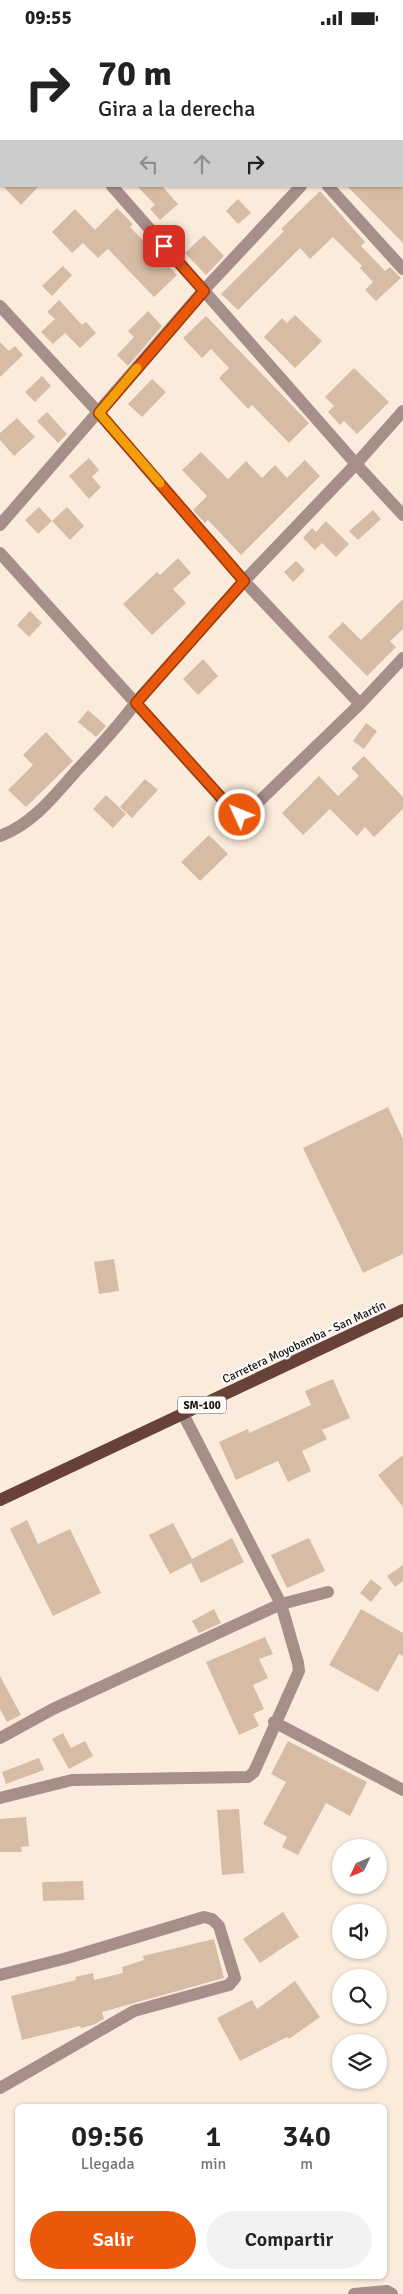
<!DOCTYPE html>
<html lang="es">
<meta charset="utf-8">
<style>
:root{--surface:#fff;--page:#f2f2f2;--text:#222;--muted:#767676;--accent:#ea580c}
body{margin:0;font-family:Signika,sans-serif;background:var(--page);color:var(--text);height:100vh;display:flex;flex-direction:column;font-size:19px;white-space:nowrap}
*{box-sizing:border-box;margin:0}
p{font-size:16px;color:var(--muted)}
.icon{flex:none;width:28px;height:28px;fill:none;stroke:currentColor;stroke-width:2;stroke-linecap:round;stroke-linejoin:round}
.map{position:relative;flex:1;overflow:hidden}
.side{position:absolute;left:15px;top:2069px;width:372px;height:175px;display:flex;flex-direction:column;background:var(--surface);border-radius:8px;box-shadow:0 1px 4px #0004}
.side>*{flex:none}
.banner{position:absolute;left:0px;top:0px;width:404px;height:152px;box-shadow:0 1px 4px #0004;background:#fff;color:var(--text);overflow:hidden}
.needle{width:32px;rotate:226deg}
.fabs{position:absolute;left:332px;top:1804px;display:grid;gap:10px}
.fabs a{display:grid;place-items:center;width:55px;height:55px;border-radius:50%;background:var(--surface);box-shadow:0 1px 4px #0004;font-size:25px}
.pin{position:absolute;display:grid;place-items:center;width:42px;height:42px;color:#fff;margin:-21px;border-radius:10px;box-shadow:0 2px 8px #0006}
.me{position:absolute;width:55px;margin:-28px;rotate:314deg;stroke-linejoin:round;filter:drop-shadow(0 0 4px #0008)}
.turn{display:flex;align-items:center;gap:18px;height:105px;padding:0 15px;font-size:22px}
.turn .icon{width:65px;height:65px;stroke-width:2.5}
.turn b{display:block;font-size:35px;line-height:42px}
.lanes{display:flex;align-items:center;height:48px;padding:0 15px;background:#0003;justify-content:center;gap:25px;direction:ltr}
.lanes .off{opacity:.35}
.eta{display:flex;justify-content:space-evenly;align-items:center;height:85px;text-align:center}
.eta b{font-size:30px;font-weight:600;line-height:35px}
.cta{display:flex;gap:10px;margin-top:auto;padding:10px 15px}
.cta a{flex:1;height:58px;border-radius:30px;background:var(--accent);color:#fff;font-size:20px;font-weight:600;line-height:58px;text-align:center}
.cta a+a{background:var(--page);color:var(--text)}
.status{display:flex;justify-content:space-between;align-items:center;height:35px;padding:0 25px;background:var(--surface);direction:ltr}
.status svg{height:14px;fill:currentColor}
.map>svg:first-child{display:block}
.building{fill:#d6bca4}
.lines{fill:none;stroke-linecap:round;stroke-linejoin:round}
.minor{stroke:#a68f89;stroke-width:12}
.major{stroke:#684139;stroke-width:12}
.route-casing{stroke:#983908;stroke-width:12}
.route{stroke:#ea580c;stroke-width:9}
.slow{stroke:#f59e0b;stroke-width:9}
.labels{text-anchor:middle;stroke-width:4;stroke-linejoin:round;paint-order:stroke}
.shield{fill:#fbfbfb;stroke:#5e5752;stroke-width:1}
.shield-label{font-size:11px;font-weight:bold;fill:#1a1109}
.street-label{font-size:12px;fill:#1a1109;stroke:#fbfbfb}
</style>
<div class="status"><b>09:55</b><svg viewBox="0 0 49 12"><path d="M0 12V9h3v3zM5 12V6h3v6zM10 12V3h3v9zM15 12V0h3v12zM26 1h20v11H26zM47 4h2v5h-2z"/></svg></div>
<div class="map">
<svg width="403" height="2259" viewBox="0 0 403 2259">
<rect width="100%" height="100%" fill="#fbebdc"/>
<path class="building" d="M 3,151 L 39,151 L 21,170 Z
M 137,151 L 162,151 L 178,169 L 160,185 L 150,174 L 155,170 Z
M 347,151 L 403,151 L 403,208 Z
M 320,156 L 365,207 L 361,211 L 385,236 L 390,232 L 401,243 L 376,266 L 365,255 L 373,247 L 360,233 L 362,231 L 333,202 L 310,224 L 300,213 L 238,275 L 221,259 L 284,196 L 281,194 Z
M 238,164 L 251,178 L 238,189 L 226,176 Z
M 117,173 L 133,189 L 130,192 L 177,240 L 154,262 L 108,214 L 98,223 L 83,208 L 72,218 L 52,197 L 75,174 L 95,195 Z
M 204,200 L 224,221 L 206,240 L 185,218 Z
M 63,231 L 72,240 L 52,261 L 42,251 Z
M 59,265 L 82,290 L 86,287 L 96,298 L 80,313 L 65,298 L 53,309 L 41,297 L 55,284 L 47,277 Z
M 148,276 L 162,291 L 128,331 L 117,320 L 134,302 L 128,296 Z
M 295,280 L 322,306 L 295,333 L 264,302 L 282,283 L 287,288 Z
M 206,281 L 309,388 L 289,408 L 252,370 L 248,374 L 219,343 L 229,333 L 211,314 L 202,323 L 183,303 Z
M 0,307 L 9,316 L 15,311 L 23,320 L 0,342 Z
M 354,333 L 389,367 L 357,399 L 344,386 L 340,390 L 328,377 L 334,371 L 325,362 Z
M 42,341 L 51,351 L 35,367 L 25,357 Z
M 152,344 L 166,357 L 142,382 L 128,369 Z
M 47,377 L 67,399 L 58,408 L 37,386 Z
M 17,383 L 35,402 L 14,421 L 0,405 L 0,398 Z
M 201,417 L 228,444 L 246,426 L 262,443 L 275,430 L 287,443 L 305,425 L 320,441 L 241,520 L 208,485 L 205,488 L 193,475 L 207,461 L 182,435 Z
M 89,423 L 99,435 L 92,442 L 101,452 L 89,464 L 69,441 Z
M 39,472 L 52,486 L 38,499 L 25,485 Z
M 67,472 L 84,491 L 70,505 L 52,486 Z
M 373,475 L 381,484 L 358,505 L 349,496 Z
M 326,486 L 349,509 L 336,522 L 322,508 L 315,515 L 303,503 L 312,493 L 316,497 Z
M 178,523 L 191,538 L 173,554 L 186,568 L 152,600 L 123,569 L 157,537 L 160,540 Z
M 296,526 L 305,535 L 293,547 L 284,537 Z
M 403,564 L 403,594 L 390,606 L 396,612 L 367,641 L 328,602 L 343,587 L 361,605 Z
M 30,576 L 42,588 L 29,602 L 17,590 Z
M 203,624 L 218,641 L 198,660 L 183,644 Z
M 88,675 L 106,691 L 96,702 L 78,687 Z
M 366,688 L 377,696 L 364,714 L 353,706 Z
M 46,697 L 73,726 L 26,772 L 8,755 L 33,730 L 23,720 Z
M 364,721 L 403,762 L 403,774 L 374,802 L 365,792 L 357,801 L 330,774 L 303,800 L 282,778 L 319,741 L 338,761 L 359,741 L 351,733 Z
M 145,744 L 158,755 L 132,783 L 120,772 Z
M 106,760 L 126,779 L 113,793 L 93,774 Z
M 209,800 L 228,819 L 200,846 L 181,827 Z
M 388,1072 L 403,1104 L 403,1219 L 363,1238 L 303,1113 Z
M 114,1224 L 119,1256 L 99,1259 L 94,1227 Z
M 333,1344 L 350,1383 L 322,1395 L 327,1404 L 302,1416 L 311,1436 L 288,1447 L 278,1426 L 236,1445 L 219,1407 L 248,1394 L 249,1398 L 311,1370 L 305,1356 Z
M 403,1420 L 403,1472 L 378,1440 Z
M 27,1485 L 38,1509 L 70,1494 L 101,1558 L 53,1581 L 10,1494 Z
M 173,1488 L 192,1524 L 232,1503 L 244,1527 L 201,1548 L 191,1528 L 170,1539 L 149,1500 Z
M 309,1503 L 325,1536 L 287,1553 L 271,1520 Z
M 403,1530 L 403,1546 L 395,1552 L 387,1541 Z
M 371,1544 L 382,1553 L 371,1567 L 360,1558 Z
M 214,1574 L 221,1588 L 199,1598 L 192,1586 Z
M 361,1574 L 403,1598 L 403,1621 L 399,1619 L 378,1657 L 329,1630 Z
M 265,1602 L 273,1619 L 259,1624 L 268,1643 L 253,1650 L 264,1674 L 253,1679 L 259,1691 L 239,1700 L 206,1627 Z
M 0,1641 L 21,1680 L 7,1687 L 0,1674 Z
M 63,1698 L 71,1713 L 85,1706 L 93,1721 L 69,1734 L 52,1704 Z
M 288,1706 L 367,1747 L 350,1781 L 326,1768 L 298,1820 L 282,1812 L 287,1802 L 263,1789 L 286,1747 L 271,1739 Z
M 39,1723 L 44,1735 L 6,1749 L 2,1737 Z
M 239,1774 L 244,1838 L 222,1840 L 217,1775 Z
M 26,1782 L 29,1811 L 21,1812 L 22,1817 L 0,1817 L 0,1784 Z
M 83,1846 L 84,1865 L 43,1866 L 42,1847 Z
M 283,1877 L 299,1902 L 260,1928 L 243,1904 Z
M 214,1904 L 224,1943 L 102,1977 L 104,1984 L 93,1990 L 81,1993 L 80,1991 L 22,2005 L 11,1961 L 76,1945 L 75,1942 L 93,1938 L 94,1945 L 123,1938 L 122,1932 L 144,1925 L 143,1921 Z
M 295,1946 L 320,1982 L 289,2004 L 287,2002 L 240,2026 L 217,1983 L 252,1965 L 257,1974 Z"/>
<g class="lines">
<path class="minor" d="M 191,0 L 192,1
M 8,1 L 9,0
M 211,1 L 212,0
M 0,10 L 1,9
M 0,26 L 1,28
M 402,46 L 403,45
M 112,151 L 356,429 L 403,480
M 328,151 L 403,234
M 0,271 L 99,378 L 244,546 L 360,669
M 0,490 L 203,256 L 301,151
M 0,518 L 234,777 L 240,781 L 246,779 L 360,669 L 403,623
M 0,801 C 33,789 55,760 78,734 C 98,713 119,691 136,667 L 244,546 L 356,429 L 403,376
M 274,1687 L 403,1755
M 0,1703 L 53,1674 L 281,1569 L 328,1557
M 0,1763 L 72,1745 L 248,1742 L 254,1737 L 299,1636 L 298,1628 L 281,1569 L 183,1379
M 0,1940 L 67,1923 L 204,1882 L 212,1884 L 219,1891 L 235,1943 L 229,1950 L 134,1976 L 0,2053
M 354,2259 L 387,2256 L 392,2259"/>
<path class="major" d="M 0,1465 L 403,1275"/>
</g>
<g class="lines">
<defs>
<path id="route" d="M 164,211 L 204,256 L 99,378 L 244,546 L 136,668 L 234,777 L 240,780"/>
</defs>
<use href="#route" class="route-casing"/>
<use href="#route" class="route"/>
<path class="slow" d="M 137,333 L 99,378 L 160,448"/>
</g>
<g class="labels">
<rect class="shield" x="178" y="1361.5" width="48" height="17" rx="4"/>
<g class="shield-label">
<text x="202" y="1374">SM-100</text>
</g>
<g class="street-label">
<text transform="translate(304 1307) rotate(-25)" y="4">Carretera Moyobamba - San Martín</text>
</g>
</g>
</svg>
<div class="fabs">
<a><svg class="needle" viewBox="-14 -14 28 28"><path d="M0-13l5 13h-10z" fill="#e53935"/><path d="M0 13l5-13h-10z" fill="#767676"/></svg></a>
<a><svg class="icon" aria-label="sound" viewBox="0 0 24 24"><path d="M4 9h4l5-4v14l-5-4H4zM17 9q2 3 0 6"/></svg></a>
<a><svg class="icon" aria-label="search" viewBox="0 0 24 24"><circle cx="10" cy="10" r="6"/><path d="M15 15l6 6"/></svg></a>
<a><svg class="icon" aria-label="layers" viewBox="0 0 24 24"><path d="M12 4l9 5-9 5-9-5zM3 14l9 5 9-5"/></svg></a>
</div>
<div class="pin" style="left:164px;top:211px;background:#d93025"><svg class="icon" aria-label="arrive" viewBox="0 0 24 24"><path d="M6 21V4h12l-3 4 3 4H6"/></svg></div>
<svg class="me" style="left:240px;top:780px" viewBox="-20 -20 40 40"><circle r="17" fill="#ea580c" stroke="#fff" stroke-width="3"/><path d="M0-11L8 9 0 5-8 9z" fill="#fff"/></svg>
<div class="banner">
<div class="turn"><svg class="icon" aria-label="right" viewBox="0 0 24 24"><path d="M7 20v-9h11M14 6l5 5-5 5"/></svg><div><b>70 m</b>Gira a la derecha</div></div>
<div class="lanes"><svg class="icon off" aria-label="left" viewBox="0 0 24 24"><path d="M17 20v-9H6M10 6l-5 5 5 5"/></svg><svg class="icon off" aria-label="ahead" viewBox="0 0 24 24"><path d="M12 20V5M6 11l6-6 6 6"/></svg><svg class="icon" aria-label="right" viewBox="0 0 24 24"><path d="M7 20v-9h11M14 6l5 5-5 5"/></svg></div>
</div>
<section class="side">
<div class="eta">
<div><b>09:56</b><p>Llegada</p></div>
<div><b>1</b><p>min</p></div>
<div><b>340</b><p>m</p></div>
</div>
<div class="cta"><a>Salir</a><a>Compartir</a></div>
</section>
</div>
